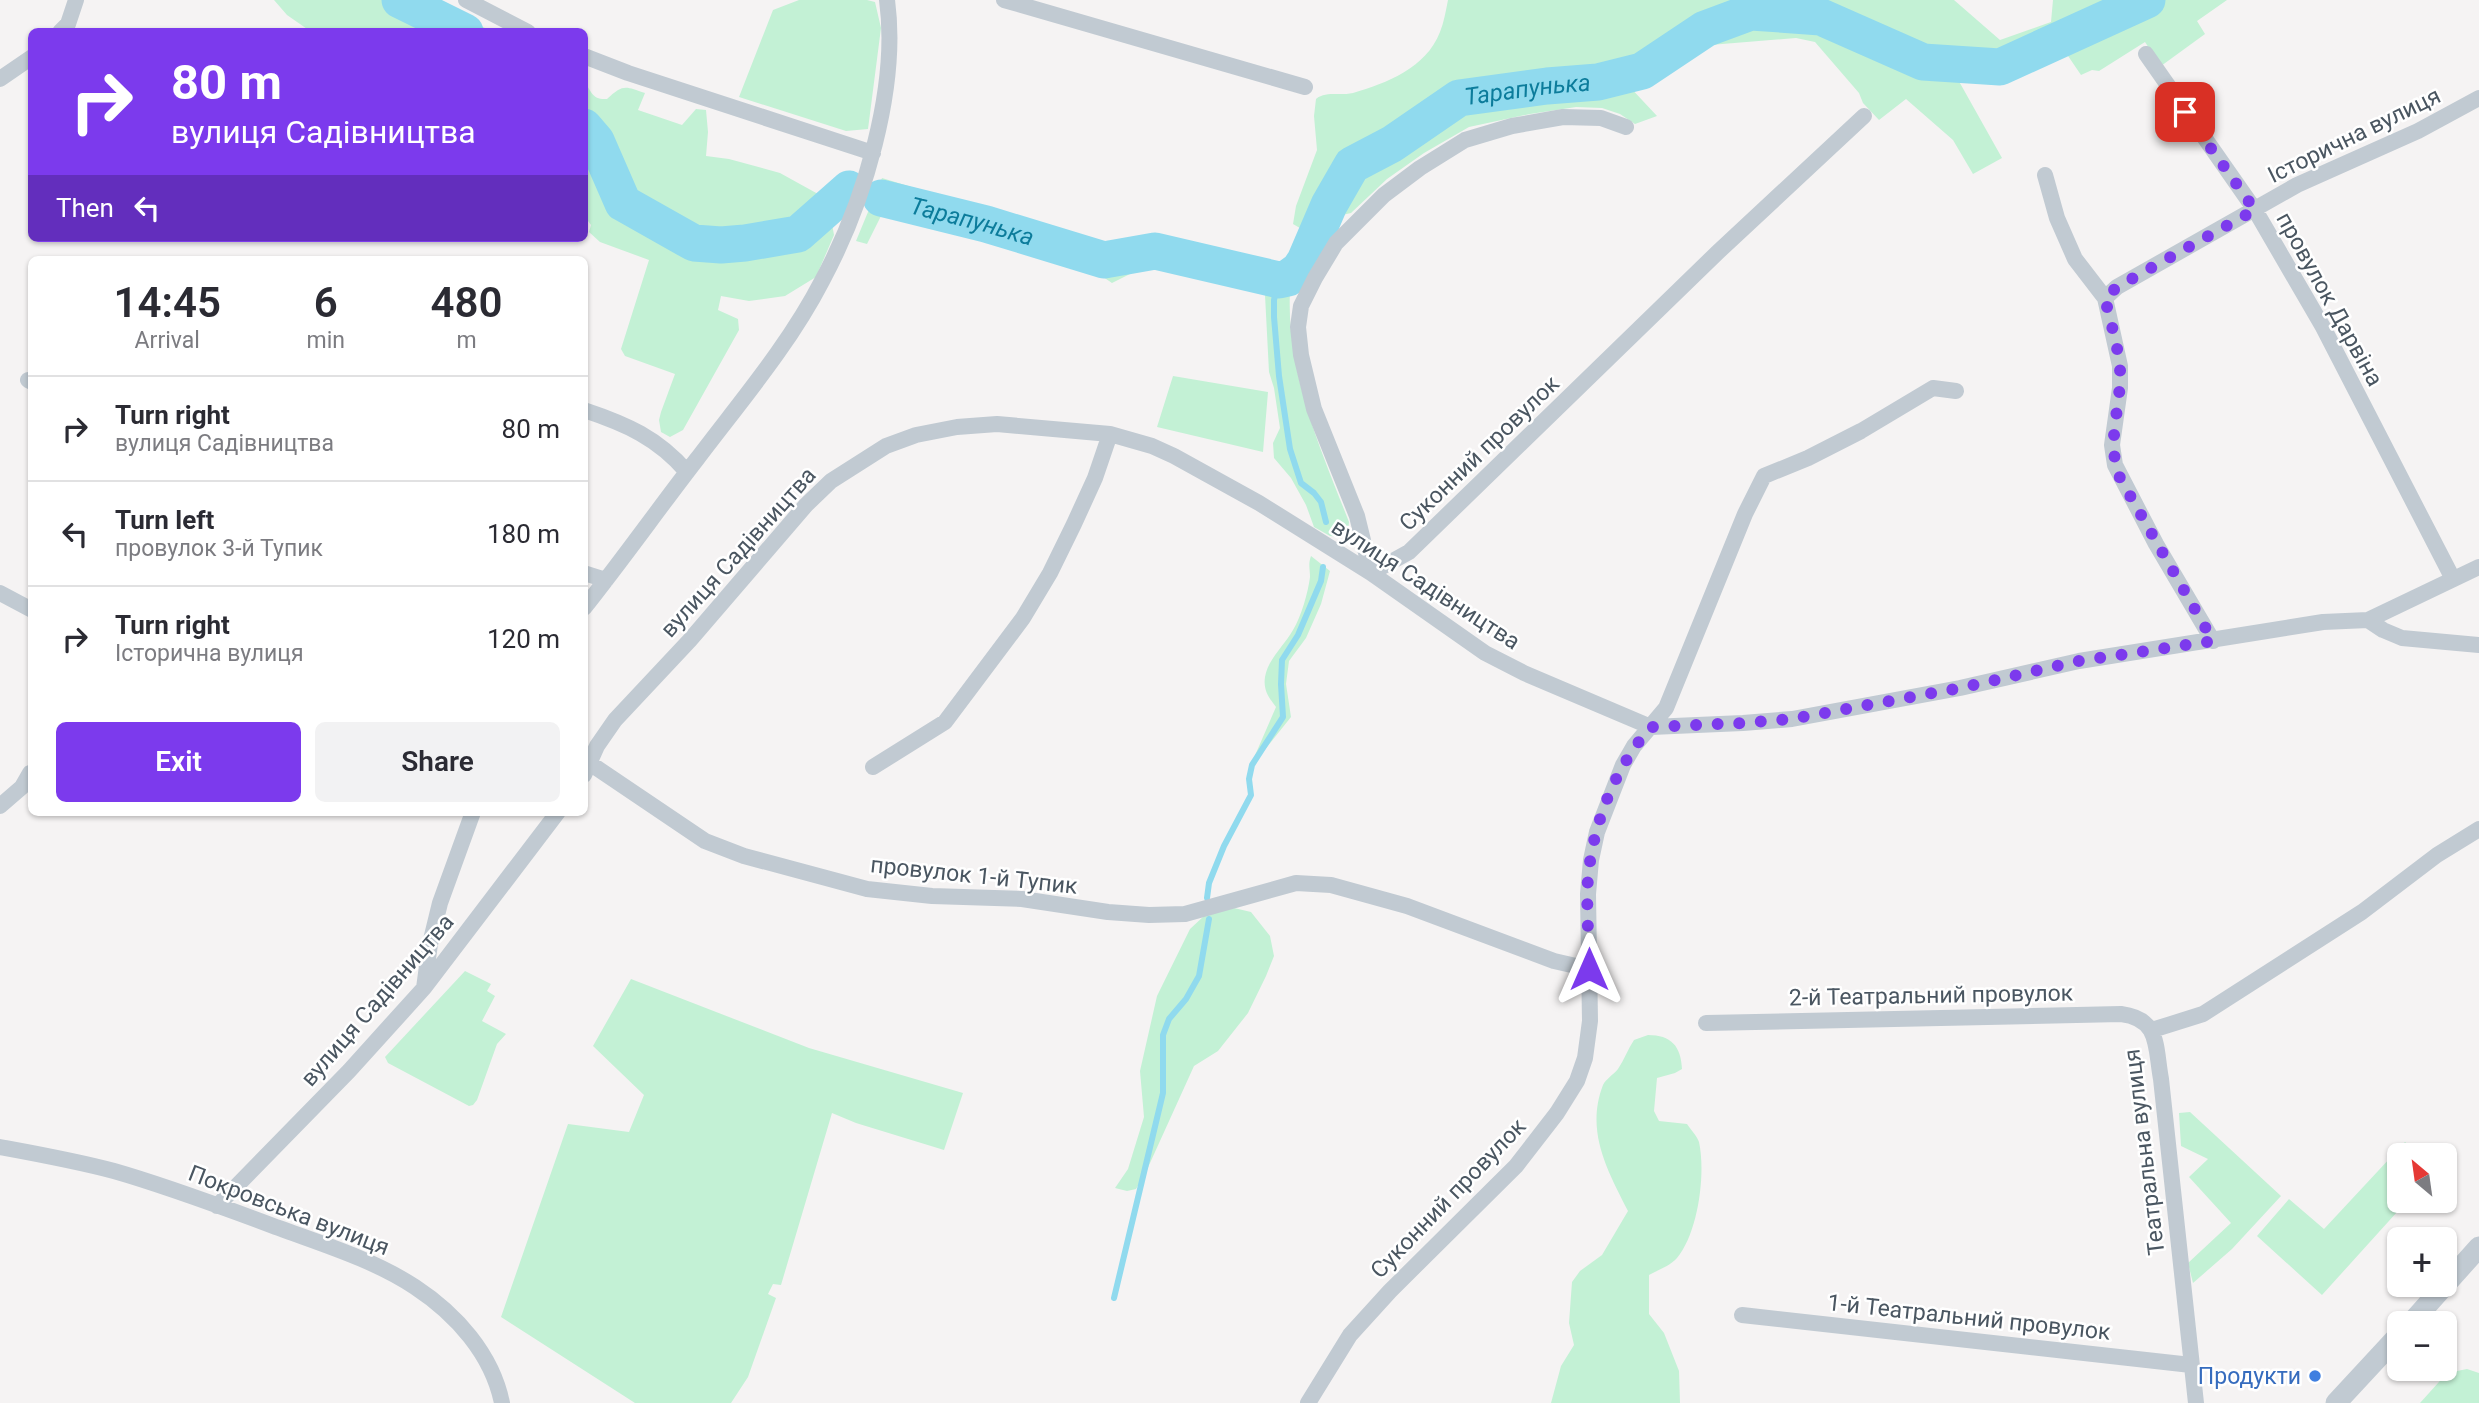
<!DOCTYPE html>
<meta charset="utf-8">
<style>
:root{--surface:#fff;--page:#f2f2f3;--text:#2b2b33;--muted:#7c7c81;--line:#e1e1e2;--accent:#7c3aed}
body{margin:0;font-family:Roboto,sans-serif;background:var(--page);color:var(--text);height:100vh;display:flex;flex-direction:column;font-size:26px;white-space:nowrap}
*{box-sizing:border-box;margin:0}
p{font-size:23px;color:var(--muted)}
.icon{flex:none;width:38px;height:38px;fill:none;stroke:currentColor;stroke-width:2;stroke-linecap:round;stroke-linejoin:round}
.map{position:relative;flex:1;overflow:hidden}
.drawer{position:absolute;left:28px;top:256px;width:560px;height:560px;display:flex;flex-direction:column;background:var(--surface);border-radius:10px;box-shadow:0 2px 5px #0004}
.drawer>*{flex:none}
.hud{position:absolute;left:28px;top:28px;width:560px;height:214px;border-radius:10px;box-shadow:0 2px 5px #0004;background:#7c3aed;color:#fff;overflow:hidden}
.needle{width:46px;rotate:331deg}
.fabs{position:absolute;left:2387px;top:1143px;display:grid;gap:14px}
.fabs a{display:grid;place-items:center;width:70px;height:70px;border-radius:10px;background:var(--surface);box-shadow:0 2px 5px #0004;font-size:35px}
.pin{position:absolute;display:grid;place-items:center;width:60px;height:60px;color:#fff;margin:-30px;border-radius:14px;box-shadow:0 4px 10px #0006}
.me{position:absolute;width:77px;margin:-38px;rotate:0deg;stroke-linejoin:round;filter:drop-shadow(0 0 5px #0008)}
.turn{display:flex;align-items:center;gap:24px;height:147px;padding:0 28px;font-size:32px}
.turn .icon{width:91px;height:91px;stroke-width:2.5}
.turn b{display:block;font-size:49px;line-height:60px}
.then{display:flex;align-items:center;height:66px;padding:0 28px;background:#0003;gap:14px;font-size:26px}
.eta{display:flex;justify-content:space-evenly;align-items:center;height:119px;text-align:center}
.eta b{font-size:42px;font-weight:600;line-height:49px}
.primary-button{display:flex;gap:14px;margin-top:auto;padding:14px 28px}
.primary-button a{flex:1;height:80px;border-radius:10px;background:var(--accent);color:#fff;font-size:28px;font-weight:600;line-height:80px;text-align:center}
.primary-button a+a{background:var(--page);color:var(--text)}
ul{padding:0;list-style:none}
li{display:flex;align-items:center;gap:21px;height:105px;padding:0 28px;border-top:2px solid var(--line)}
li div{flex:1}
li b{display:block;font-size:26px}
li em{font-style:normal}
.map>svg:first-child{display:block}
.green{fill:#c3f1d5}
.water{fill:#90daee}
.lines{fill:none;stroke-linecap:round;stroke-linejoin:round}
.stream{stroke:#90daee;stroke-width:6}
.river{stroke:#90daee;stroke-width:37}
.minor{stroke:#c1cad2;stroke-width:16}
.tertiary{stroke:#c1cad2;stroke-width:21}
.route{stroke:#7c3aed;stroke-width:12;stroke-dasharray:0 21.6}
.shop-dot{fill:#3f7fe0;stroke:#fff;stroke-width:2.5}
.labels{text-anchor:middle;stroke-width:5;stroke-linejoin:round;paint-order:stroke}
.street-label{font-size:23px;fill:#4a5661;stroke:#fff}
.shop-label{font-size:23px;fill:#366cbe;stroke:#fff;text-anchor:end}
.water-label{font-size:24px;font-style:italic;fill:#0c7c9b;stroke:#fff}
</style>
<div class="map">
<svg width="2479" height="1403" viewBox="0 0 2479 1403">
<rect width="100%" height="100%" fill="#f5f3f3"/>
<path class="green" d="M 274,0 L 429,0 L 491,31 L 310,31 L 287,15 Z
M 799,0 L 867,0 L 875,2 L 881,28 L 868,129 L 846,131 L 739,97 L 773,10 Z
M 1448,0 L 1954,0 L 2000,40 L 2051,22 L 2053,0 L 2227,0 L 2197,21 L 2205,34 L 2161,66 L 2145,42 L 2099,71 L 2092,70 L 2081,75 L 2064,50 L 1984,75 L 1956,76 L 2002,158 L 1973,174 L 1953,140 L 1906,99 L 1879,120 L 1863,103 L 1859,93 L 1815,42 L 1796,38 L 1710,45 L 1628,85 L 1657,116 L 1635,124 L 1620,114 L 1602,108 L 1576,107 L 1530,114 L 1469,127 L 1424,153 L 1387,179 L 1351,213 L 1329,218 L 1323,232 L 1314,229 L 1305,231 L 1293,224 L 1296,206 L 1317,150 L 1314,116 L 1316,99 C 1326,91 1340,96 1353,93 C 1387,83 1426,68 1440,32 C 1444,22 1446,10 1448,0 Z
M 584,81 C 592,92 592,100 607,99 C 623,84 625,86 645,93 L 638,110 L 682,125 L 696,109 L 706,110 L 708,132 L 706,156 L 729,159 L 780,173 L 818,194 L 830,213 L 834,235 L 816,277 L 785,296 L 749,301 L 721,296 L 718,310 L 738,319 L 739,330 L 683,430 L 670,437 L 661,432 L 659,420 L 661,412 L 675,374 L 625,356 L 621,349 L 649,260 L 600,242 L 589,232 L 591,225 L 585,217 Z
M 882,178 L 1062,233 L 1088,248 L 1125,248 L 1166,240 L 1160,267 L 1132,273 L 1112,283 L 1093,270 L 1062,256 L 884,210 L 867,244 L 856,241 Z
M 1271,285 L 1284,285 L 1290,291 C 1286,371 1320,448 1349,522 L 1348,532 L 1342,537 L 1330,536 L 1314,527 L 1306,505 L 1291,478 L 1274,458 L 1273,443 L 1280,428 L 1274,388 L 1269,372 L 1265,295 Z
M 1173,376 L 1268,392 L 1263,452 L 1157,427 Z
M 1311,556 L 1330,571 L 1321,604 L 1306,638 L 1289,661 L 1286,684 L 1291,717 L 1255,762 L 1253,760 L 1276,707 C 1269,698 1263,690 1265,677 C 1268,659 1284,646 1293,630 C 1301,617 1308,593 1310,577 C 1310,569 1308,564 1311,556 Z
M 1234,908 L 1251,912 L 1270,936 L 1274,956 L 1266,976 L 1248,1013 L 1218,1051 L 1194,1066 L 1145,1174 L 1136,1189 L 1127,1191 L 1115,1188 L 1128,1169 L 1144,1117 L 1140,1071 L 1157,996 L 1190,929 L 1204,916 Z
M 465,971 L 491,984 L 487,991 L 495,996 L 482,1021 L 506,1034 L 497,1044 L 477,1100 L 473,1105 L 469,1106 L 388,1063 L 385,1057 Z
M 631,979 L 809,1048 L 963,1093 L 944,1150 L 856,1123 L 832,1113 L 781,1285 L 773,1284 L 768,1294 L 776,1298 L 748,1377 L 731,1403 L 635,1403 L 501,1317 L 568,1124 L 629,1132 L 644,1095 L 593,1046 Z
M 1648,1035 C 1671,1035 1681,1046 1682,1069 L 1675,1073 L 1657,1078 L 1654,1111 L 1659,1121 L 1687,1124 C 1691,1130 1697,1136 1699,1142 C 1706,1174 1698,1233 1677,1258 C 1670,1266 1658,1270 1649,1275 L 1649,1314 L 1664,1333 L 1679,1371 L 1680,1403 L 1551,1403 L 1561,1366 L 1574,1345 L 1569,1323 L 1572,1282 L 1580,1271 L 1602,1255 L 1628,1211 C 1608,1171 1585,1132 1603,1085 C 1606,1079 1613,1075 1618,1069 C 1624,1060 1628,1049 1634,1040 Z
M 2190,1112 L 2281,1196 L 2232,1249 L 2193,1283 L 2188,1263 L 2231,1223 L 2189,1177 L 2208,1159 L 2181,1146 L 2179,1113 Z
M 2405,1142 L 2420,1155 L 2399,1155 L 2399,1200 L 2407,1201 L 2322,1295 L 2257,1236 L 2289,1199 L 2324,1229 Z
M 2467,1369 L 2479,1373 L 2479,1403 L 2420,1403 L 2447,1373 Z"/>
<path class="water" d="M 1170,245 L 1244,269 L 1243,278 L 1184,268 L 1167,256 Z"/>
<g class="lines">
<path class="stream" d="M 1279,280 L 1274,300 L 1274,317 L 1279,376 L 1290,449 L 1301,483 L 1314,493 L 1321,502 L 1326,522
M 1207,898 L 1209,883 L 1224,846 L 1251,795 L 1249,779 L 1252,765 L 1283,717 L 1281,684 L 1282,660 L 1298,635 L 1321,581 L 1323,567
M 1114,1298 L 1163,1093 L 1163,1035 L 1169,1019 L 1186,999 L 1199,976 L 1209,919"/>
<g class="river">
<path d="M 400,0 L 465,32"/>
<path d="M 584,127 L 596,141 L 623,203 L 694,243 L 721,245 L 745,243 L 798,234 L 849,189"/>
<path id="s1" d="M 881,198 L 986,224 L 1104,260 L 1155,251 L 1279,280 L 1288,278 L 1299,270 L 1305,261 L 1329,205 L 1352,165 L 1392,144 L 1459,98 L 1547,86 L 1598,82 L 1642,71 L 1705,29 L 1751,12 L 1821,17 L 1923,62 L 2000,67 L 2147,0"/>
</g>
<path class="minor" d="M 466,0 L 528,32
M 1004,0 L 1305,87
M 60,32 L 68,24 L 76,0
M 2146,54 L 2255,210 L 2323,327 L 2453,579
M 584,56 L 628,73 L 873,153
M 0,79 L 32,57
M 1626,127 L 1601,118 L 1563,117 L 1512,126 L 1465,140 L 1420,168 L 1384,195 L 1336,243 L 1315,278 L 1301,306 L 1298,327 L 1301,355 L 1314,409 L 1357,516 L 1371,573 L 1409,552 L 1718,252 L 1864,116
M 2045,175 L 2057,218 L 2075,259 L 2105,298 L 2120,366 L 2120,388 L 2112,445 L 2115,465 L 2156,544 L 2213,641
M 2105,298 L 2117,287 L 2297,185 L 2418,131 L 2479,98
M 28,380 L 32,382
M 584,410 C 626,424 658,438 687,472
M 584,573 L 606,580
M 0,593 L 32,610
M 584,608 C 623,559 659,508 697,459 C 740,402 789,345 822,281 C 864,203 899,88 887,0
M 2368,620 L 2479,567
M 591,764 L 705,841 L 744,856 L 867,889 L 932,896 L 1022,899 L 1108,912 L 1149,915 L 1185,914 L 1296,883 L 1331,885 L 1407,906 L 1554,961 L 1589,969
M 873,767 L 945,722 L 1023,618 L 1050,573 L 1074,524 L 1095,478 L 1110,434
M 584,775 L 597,746 L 615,720 L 690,640 L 806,505 L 831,481 L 886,446 L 916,435 L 957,427 L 997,424 L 1110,434 L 1152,446 L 1174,456 L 1259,503 L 1371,573 L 1485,653 L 1524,673 L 1651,727 L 1743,723 L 1792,719 L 1960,688 L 2079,661 L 2323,622 L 2368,620 L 2383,630 L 2402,638 L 2479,645
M 0,806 L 22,787 L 30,773
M 424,988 L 430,944 L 440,903 L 473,812
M 1706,1023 L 2121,1014 C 2160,1019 2155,1046 2161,1079 L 2196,1403
M 2152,1030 L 2203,1014 L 2362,912 L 2437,855 L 2479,829
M 0,1147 C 38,1154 77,1161 114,1171 C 170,1187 225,1208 279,1228 C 325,1245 374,1260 415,1287 C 456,1314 492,1354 502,1403
M 217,1206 L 349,1071 L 424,988 L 558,812
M 1742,1315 L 2191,1365
M 1308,1403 L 1350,1335 L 1390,1291 L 1516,1166 L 1557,1113 L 1577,1081 L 1585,1058 L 1590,1021 L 1588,894 L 1591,860 L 1597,832 L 1623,765 L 1634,746 L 1666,708 L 1745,514 L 1764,476 L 1808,458 L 1861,431 L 1933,388 L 1956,391"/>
<path class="tertiary" d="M 2411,1323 L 2479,1247
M 2336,1403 L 2399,1335"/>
</g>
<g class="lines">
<path class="route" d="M 1589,969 C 1589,939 1586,908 1588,878 C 1593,824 1615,767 1651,727 L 1743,723 L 1792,719 L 1960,688 L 2079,661 L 2213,641 L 2120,478 C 2105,440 2122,407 2120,369 C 2118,345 2110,321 2105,298 L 2117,287 L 2255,210 L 2185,112"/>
</g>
<circle class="shop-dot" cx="2315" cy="1376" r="7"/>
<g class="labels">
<g class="street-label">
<text transform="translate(2354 135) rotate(-26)" y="8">Історична вулиця</text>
<text transform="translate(2330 299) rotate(61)" y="8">провулок Дарвіна</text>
<text transform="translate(1479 453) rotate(-44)" y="8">Суконний провулок</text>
<text transform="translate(738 552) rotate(-48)" y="8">вулиця Садівництва</text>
<text transform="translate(1426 584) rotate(33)" y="8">вулиця Садівництва</text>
<text transform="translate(974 875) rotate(6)" y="8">провулок 1-й Тупик</text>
<text transform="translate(1931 995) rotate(-1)" y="8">2-й Театральний провулок</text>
<text transform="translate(377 1000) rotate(-49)" y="8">вулиця Садівництва</text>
<text transform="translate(2144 1152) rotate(-97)" y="8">Театральна вулиця</text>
<text transform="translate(1448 1198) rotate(-46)" y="8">Суконний провулок</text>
<text transform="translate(289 1210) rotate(21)" y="8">Покровська вулиця</text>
<text transform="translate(1969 1317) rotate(6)" y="8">1-й Театральний провулок</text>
</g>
<g class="shop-label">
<text x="2301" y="1384">Продукти</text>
</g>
<g class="water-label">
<text dy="8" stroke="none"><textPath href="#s1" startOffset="747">Тарапунька</textPath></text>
<text dy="8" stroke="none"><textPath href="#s1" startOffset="94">Тарапунька</textPath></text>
</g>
</g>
</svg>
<div class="fabs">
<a><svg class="needle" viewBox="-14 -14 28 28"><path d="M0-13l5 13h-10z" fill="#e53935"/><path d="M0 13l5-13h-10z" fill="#7c7c81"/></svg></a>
<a>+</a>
<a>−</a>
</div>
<div class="pin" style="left:2185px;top:112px;background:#d93025"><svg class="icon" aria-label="arrive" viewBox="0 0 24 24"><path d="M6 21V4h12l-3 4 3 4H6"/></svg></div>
<svg class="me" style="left:1589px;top:969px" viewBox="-20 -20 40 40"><path d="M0-17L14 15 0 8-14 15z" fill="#7c3aed" stroke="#fff" stroke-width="4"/></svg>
<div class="hud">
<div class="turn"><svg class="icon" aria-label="right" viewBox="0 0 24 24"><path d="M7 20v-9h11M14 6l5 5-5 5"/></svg><div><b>80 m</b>вулиця Садівництва</div></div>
<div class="then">Then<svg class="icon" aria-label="left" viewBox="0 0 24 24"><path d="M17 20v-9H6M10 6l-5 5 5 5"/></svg></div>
</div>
<section class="drawer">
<div class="eta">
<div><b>14:45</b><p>Arrival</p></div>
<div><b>6</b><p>min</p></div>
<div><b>480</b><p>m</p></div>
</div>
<ul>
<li><svg class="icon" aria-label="right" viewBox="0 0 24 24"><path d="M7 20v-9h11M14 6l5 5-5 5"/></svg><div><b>Turn right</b><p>вулиця Садівництва</p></div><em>80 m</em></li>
<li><svg class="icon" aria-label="left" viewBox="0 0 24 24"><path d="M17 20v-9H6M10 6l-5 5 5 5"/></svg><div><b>Turn left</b><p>провулок 3-й Тупик</p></div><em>180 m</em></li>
<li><svg class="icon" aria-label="right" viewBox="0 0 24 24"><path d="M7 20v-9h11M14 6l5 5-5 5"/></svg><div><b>Turn right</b><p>Історична вулиця</p></div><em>120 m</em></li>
</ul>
<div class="primary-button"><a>Exit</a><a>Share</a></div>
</section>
</div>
